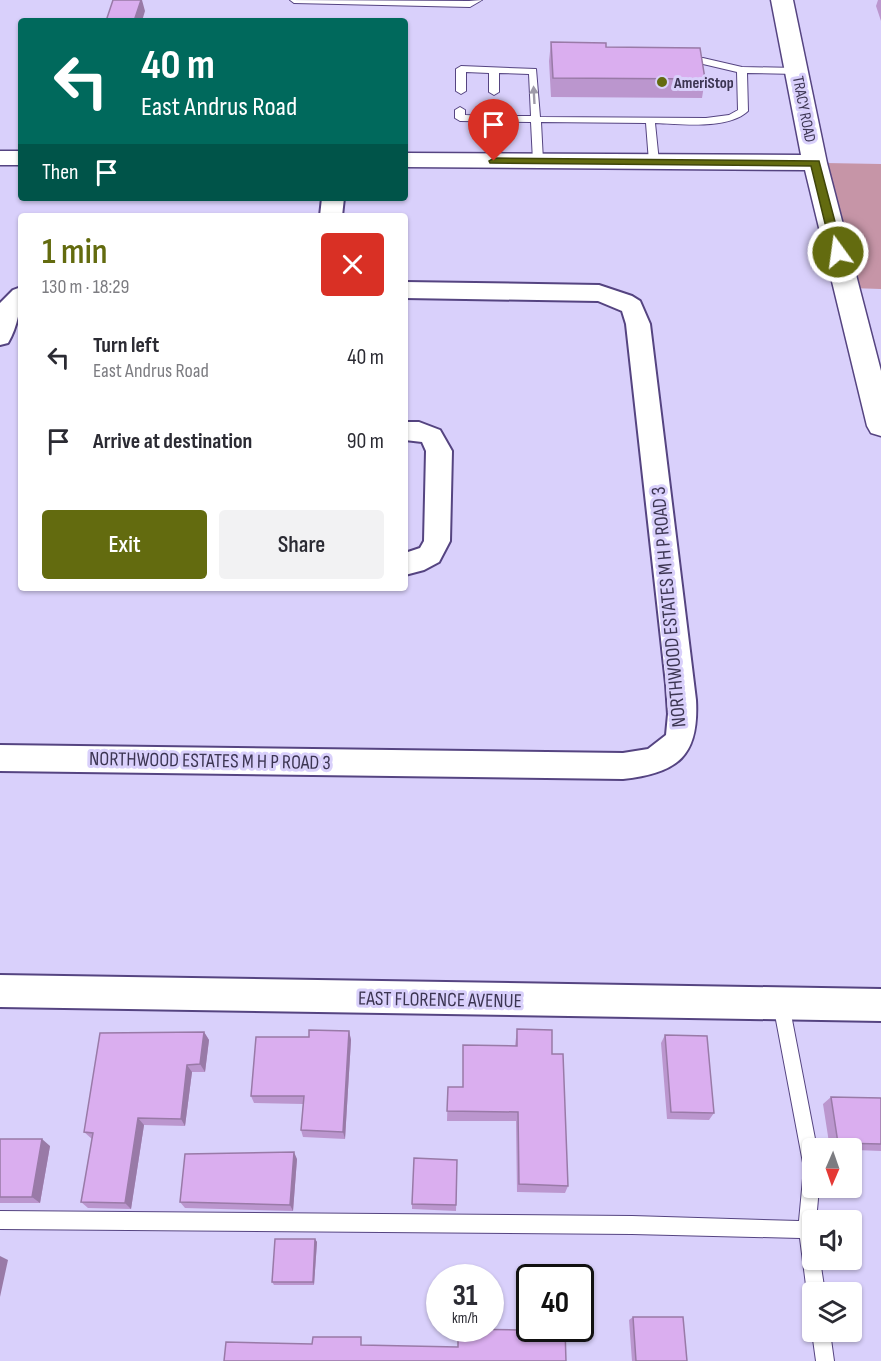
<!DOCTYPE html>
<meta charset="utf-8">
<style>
:root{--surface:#fff;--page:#f2f2f3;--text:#2b2b33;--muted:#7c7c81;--accent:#636b0f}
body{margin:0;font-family:"Sofia Sans Condensed",sans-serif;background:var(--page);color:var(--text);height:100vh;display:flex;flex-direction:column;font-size:22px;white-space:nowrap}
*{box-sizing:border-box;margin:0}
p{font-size:20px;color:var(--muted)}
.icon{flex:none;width:33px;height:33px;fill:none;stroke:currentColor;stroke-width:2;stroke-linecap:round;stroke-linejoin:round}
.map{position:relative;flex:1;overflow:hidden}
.drawer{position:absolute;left:18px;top:213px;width:390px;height:378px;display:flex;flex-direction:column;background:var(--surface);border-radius:6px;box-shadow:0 2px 4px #0004}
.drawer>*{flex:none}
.top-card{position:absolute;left:18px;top:18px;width:390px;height:183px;border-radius:6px;box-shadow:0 2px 4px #0004;background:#00695c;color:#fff;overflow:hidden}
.needle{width:39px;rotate:182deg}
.fabs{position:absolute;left:802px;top:1138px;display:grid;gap:12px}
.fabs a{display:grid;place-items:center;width:60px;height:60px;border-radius:6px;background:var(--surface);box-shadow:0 2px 4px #0004;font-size:30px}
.speed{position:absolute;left:426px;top:1264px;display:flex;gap:12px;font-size:30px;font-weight:700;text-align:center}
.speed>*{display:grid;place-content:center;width:78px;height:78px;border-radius:50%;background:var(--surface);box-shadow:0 2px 4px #0004;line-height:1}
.speed small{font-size:15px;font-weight:400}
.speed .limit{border:3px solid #111;border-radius:9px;background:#fff;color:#111}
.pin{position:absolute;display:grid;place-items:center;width:51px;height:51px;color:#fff;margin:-62px -26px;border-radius:50% 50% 50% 0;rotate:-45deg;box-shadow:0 0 6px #0007}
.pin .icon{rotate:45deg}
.me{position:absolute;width:66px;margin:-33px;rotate:346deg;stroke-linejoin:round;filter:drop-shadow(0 0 4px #0008)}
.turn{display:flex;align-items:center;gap:21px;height:126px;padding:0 24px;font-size:27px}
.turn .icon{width:78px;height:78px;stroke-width:2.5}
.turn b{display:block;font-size:42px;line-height:51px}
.then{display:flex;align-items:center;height:57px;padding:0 24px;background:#0003;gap:12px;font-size:22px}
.round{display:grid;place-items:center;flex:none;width:63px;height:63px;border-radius:6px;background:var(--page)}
.overview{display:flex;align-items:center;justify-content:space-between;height:102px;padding:0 24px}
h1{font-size:36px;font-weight:600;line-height:45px;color:var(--accent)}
.primary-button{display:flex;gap:12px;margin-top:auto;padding:12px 24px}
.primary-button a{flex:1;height:69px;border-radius:6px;background:var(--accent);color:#fff;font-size:24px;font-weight:600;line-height:69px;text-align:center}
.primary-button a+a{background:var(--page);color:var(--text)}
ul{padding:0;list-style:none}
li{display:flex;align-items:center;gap:18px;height:84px;padding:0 24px}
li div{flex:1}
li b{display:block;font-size:22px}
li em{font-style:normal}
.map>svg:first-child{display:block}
.green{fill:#c695a7}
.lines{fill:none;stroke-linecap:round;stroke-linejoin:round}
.service-casing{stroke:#554481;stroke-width:2}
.minor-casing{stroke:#554481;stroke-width:4}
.tertiary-casing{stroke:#554481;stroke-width:3}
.service{fill:#fff;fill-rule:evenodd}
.minor{fill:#fff;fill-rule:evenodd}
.tertiary{fill:#fff;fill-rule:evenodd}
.wall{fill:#bb96ce}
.shaded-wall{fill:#997aa7}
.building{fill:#daaeef;stroke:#997aa7;stroke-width:1.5}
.oneway{fill:#9e9aa8}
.route{fill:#636b0f;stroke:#40460a;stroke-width:1.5}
.poi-dot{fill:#636b0f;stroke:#d9d0fb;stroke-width:2}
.labels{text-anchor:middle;stroke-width:6;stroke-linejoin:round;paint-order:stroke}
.far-poi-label{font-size:16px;font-weight:bold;fill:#3c3552;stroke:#d9d0fb;text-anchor:start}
.far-street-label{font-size:16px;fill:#3c3552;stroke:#d9d0fb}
.street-label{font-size:20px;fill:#3c3552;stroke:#d9d0fb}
</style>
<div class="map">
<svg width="881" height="1361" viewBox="0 0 881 1361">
<rect width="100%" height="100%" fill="#d9d0fb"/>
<path class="green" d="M 825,163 L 881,164 L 881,289 L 851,288 Z"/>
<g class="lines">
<defs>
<path id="service" d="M 290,0 L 469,1 L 482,0 L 470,7 L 294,3 Z
M 685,58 L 703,58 L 742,67 L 797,68 L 802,71 L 797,74 L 747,73 L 748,111 C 728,130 681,124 655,123 L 659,162 L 654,165 L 649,162 L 646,123 L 541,122 L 543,161 L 538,164 L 533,161 L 531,122 L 460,121 L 455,118 L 455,110 L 460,107 L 465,110 L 465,115 L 490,116 L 490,111 L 495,108 L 500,111 L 500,116 L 531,116 L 529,74 L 499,73 L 499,92 L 494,95 L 489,92 L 489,73 L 466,72 L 466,91 L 461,94 L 456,91 L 456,69 L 461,66 L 536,69 L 540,117 L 706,118 L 729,115 L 738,110 L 737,72 L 703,64 L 682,63 L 682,59 Z
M 781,996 L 787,999 L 789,1004 L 817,1149 L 813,1149 L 813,1188 L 819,1188 L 816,1221 L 813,1221 L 813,1260 L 820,1260 L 825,1293 L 813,1293 L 813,1301 L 810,1299 L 807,1293 L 800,1238 L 632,1234 L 0,1229 L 0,1211 L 632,1216 L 799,1221 L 804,1168 L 773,1004 L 775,999 Z
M 813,1330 L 813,1332 L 830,1332 L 834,1361 L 816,1361 L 812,1332 Z"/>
<path id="minor" d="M 322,198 L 344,198 L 342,216 L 320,216 Z
M 405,282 L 599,285 L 632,296 L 640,301 L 650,324 L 696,700 C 699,756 678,773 623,779 L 0,771 L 0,745 L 623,753 L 648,749 L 666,735 L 668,714 L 666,684 L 626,324 L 622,311 L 598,301 L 405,298 Z
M 21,287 C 21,306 18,326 8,343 L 0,345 L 0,303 L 13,290 Z
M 405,422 L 419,422 L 440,430 L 452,451 L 450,541 L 439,562 L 424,570 L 405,575 L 405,553 L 420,548 L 424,541 L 426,451 L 422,442 L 405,440 Z
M 0,975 L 881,989 L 881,1021 L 0,1007 Z"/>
<path id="tertiary" d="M 771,0 L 793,0 L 827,163 L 881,371 L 881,436 L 871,433 L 867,426 L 805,170 L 405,167 L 405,153 L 801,155 Z
M 0,151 L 21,151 L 21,165 L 0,165 Z"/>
</defs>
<use href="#service" class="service-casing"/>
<use href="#minor" class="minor-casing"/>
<use href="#tertiary" class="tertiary-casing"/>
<use href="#service" class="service"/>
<use href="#minor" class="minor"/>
<use href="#tertiary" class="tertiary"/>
</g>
<path class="wall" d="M 878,0 L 881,0 L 881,21 L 876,6 Z
M 551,42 L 606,47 L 705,79 L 702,98 L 551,97 L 549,61 Z
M 517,1029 L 552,1054 L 568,1186 L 565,1193 L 517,1192 L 516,1121 L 447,1121 L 448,1087 L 463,1087 L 463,1045 L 515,1046 Z
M 349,1031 L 351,1040 L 345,1139 L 303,1137 L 301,1130 L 303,1104 L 254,1103 L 251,1096 L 309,1037 Z
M 204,1032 L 209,1040 L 205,1072 L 192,1072 L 185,1126 L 144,1125 L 131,1209 L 88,1208 L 81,1202 L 92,1139 L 84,1132 Z
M 665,1035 L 714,1113 L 709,1120 L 667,1119 L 661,1043 Z
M 831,1097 L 881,1098 L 881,1151 L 830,1149 L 823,1104 Z
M 0,1139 L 50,1146 L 40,1203 L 0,1203 Z
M 297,1159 L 293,1211 L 185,1208 L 180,1202 Z
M 457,1160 L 456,1211 L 412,1209 L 412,1204 Z
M 315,1239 L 317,1242 L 314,1285 L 274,1285 L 272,1282 Z
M 633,1317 L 687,1361 L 632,1361 L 629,1320 Z"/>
<path class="shaded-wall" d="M 141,0 L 142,0 L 145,11 L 142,21 L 134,21 Z
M 349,1031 L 351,1040 L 345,1139 L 343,1132 Z
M 204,1032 L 209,1040 L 205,1072 L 200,1064 Z
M 187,1065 L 192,1072 L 185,1126 L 181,1119 Z
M 138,1118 L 144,1125 L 131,1209 L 125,1203 Z
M 42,1139 L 50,1146 L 40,1203 L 32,1197 Z
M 294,1152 L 297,1159 L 293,1211 L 290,1205 Z
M 315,1239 L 317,1242 L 314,1285 L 313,1282 Z
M 0,1256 L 8,1260 L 0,1297 Z"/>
<path class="building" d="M 113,0 L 141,0 L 134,21 L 106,21 Z
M 551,42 L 606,43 L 606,47 L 700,48 L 705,79 L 553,78 Z
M 517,1029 L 552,1030 L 552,1054 L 563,1054 L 568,1186 L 519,1184 L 518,1112 L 447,1111 L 448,1087 L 463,1087 L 463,1045 L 517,1046 Z
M 309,1030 L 349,1031 L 343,1132 L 301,1130 L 304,1096 L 251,1096 L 256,1037 L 309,1037 Z
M 204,1032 L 200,1064 L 187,1065 L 181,1119 L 138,1118 L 125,1203 L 81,1202 L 93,1133 L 84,1132 L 100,1033 Z
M 665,1035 L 707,1036 L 714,1113 L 671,1112 Z
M 831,1097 L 881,1098 L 881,1144 L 838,1143 Z
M 0,1139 L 42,1139 L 32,1197 L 0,1197 Z
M 294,1152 L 290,1205 L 180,1202 L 185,1154 Z
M 414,1158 L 457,1160 L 456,1205 L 412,1204 Z
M 275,1239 L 315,1239 L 313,1282 L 272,1282 Z
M 633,1317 L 683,1317 L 687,1361 L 636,1361 Z
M 519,1321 L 530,1321 L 530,1329 L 565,1329 L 566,1361 L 224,1361 L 226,1342 L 312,1344 L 313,1337 L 361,1337 L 361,1345 L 458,1347 L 458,1329 L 519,1330 Z"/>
<defs><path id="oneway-solid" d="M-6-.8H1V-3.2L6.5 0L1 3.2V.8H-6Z" transform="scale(1.5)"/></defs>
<use class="oneway" href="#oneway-solid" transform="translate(534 95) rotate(-93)"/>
<path class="route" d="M 494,158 L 819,161 L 843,252 L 838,256 L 832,252 L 811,166 L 490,163 L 489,161 Z"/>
<circle class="poi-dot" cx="662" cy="82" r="6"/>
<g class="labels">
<g class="far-poi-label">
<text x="674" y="88">AmeriStop</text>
</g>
<g class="far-street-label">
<text transform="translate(805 109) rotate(79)" y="6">TRACY ROAD</text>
</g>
<g class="street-label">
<text transform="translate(668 607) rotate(-95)" y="7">NORTHWOOD ESTATES M H P ROAD 3</text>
<text transform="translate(210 760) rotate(1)" y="7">NORTHWOOD ESTATES M H P ROAD 3</text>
<text transform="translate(440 999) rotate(1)" y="7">EAST FLORENCE AVENUE</text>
</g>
</g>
</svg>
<div class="fabs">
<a><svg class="needle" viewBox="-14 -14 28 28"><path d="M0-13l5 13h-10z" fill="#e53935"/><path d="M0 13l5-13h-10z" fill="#7c7c81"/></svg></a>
<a><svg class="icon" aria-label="sound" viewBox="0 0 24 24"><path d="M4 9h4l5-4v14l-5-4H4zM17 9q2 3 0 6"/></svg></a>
<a><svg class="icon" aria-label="layers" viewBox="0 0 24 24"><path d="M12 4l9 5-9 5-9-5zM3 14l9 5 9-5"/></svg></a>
</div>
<div class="speed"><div>31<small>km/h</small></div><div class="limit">40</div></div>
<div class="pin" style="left:494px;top:161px;background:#d93025"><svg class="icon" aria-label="arrive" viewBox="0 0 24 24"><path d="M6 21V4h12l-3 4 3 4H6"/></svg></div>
<svg class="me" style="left:838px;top:252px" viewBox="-20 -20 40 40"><circle r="17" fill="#636b0f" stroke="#fff" stroke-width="3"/><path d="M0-11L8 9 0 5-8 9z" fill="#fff"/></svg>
<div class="top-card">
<div class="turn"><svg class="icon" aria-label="left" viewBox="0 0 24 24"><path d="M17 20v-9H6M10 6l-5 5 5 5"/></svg><div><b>40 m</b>East Andrus Road</div></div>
<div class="then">Then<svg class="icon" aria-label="arrive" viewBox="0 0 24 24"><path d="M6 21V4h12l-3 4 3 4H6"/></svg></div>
</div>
<section class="drawer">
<div class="overview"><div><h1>1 min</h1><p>130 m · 18:29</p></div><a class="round" style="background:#d93025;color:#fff"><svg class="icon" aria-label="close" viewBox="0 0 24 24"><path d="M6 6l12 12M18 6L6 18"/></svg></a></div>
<ul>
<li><svg class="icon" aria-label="left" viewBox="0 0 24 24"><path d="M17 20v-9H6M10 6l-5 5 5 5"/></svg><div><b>Turn left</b><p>East Andrus Road</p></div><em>40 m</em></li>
<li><svg class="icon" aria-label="arrive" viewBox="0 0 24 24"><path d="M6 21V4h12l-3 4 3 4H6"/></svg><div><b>Arrive at destination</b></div><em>90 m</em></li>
</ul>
<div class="primary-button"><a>Exit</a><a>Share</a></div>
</section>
</div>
